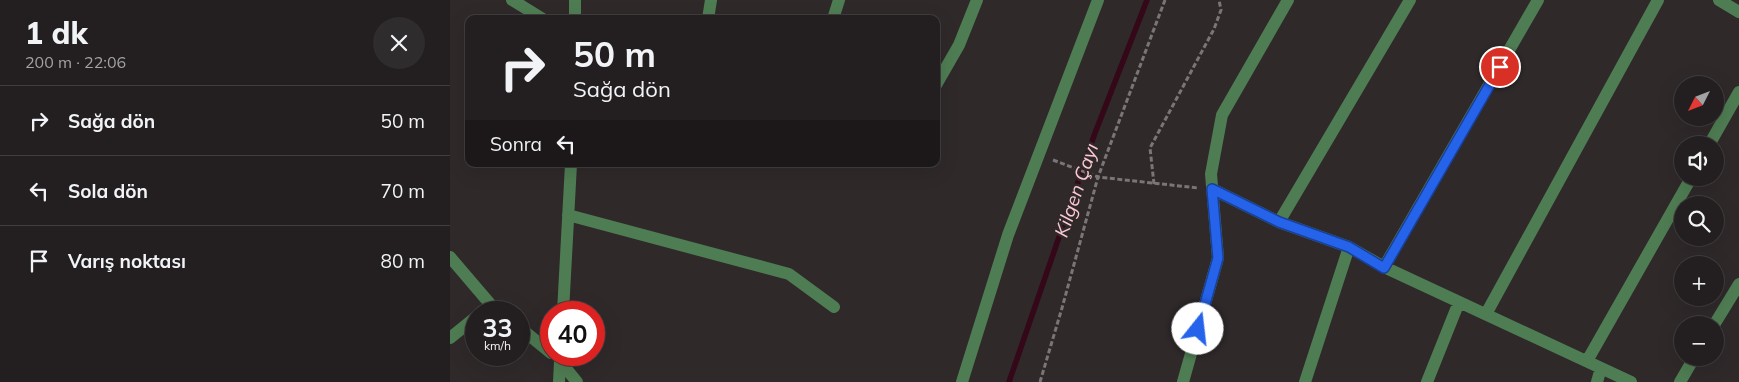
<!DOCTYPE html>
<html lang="tr">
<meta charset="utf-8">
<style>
:root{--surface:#231f20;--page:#2f2c2d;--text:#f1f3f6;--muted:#a3a2a5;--line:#403d3e}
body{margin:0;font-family:Mulish,sans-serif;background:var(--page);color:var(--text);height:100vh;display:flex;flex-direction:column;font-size:19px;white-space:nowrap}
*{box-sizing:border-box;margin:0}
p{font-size:16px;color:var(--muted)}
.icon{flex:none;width:28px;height:28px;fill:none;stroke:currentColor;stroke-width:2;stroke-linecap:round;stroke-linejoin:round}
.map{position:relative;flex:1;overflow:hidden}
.details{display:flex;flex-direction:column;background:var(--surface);width:450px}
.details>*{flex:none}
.hud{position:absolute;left:15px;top:15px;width:475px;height:152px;border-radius:10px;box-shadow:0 5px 20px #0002,0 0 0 1px var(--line);background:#231f20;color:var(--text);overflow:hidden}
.needle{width:32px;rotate:228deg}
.fabs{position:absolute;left:1224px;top:76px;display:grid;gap:10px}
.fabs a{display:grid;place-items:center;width:50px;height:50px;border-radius:50%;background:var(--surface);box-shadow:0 5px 20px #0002,0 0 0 1px var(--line);font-size:25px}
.speed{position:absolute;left:15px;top:301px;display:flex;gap:10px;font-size:25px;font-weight:700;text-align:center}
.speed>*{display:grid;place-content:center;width:65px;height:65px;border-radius:50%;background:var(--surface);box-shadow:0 5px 20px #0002,0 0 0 1px var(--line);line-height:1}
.speed small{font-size:12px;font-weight:400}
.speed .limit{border:8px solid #d22;background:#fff;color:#111}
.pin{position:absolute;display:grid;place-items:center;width:42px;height:42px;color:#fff;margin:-21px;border:2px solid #fff;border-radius:50%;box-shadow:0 1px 5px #0007}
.me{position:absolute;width:55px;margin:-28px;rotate:16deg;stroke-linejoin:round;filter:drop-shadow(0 0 4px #0008)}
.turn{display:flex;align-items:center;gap:18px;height:105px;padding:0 25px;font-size:22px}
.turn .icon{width:65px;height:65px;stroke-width:2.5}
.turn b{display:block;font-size:35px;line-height:42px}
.then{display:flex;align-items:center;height:48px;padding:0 25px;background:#0003;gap:10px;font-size:19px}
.round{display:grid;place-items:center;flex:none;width:52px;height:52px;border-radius:26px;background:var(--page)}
.headline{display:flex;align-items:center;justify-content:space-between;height:85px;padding:0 25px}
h1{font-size:30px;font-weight:800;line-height:38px}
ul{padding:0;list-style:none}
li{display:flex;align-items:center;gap:15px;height:70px;padding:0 25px;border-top:1px solid var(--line)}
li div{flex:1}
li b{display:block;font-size:19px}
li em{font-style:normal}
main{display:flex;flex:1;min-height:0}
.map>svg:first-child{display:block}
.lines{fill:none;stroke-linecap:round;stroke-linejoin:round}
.stream{stroke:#350819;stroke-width:5.5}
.path{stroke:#7a7576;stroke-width:3;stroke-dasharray:5 2.5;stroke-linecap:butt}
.minor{stroke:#4f7d53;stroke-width:12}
.route-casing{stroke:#184099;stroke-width:12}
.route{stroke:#2563eb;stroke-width:9}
.labels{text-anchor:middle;stroke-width:5;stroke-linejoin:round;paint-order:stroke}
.water-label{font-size:19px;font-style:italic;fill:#fdc9d6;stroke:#2f292a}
</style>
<main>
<section class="details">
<div class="headline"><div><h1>1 dk</h1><p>200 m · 22:06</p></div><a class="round"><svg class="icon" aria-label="close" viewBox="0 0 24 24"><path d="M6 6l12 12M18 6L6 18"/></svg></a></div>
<ul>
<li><svg class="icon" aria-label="right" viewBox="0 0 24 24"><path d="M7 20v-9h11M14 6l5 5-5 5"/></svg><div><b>Sağa dön</b></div><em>50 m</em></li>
<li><svg class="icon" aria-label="left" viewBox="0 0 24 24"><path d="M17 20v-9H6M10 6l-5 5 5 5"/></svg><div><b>Sola dön</b></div><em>70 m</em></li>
<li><svg class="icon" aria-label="arrive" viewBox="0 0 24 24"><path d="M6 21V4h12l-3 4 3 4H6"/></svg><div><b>Varış noktası</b></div><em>80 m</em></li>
</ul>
</section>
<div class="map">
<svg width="1289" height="382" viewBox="0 0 1289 382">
<rect width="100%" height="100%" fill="#2f292a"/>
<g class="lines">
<path class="stream" d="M 559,382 L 645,133 L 697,0"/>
<path class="path" d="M 603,160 L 648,177 L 748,188
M 704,184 L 700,148 L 764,29 L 771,10 L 769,0
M 590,382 L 612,308 L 648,177 L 715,0"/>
<path class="minor" d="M 62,0 L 93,19
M 125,0 L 125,19
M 1269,0 L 1289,12
M 258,19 L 261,0
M 383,19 L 389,0
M 486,85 L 509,45 L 527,0
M 1259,145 L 1289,92
M 762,189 L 829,222 L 899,247 L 934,267 L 1181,382
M 118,215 L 339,274 L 384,307
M 829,222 L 960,0
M 0,257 L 41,305 L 50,312
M 934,267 L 1088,0
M 113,312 L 121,164
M 1036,314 L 1208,0
M 1264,325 L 1289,284
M 69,327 L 101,353
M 0,338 L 26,317
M 1137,361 L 1241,178
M 109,382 L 110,361 L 127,382
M 512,382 L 558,235 L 648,0
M 733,382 L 768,258 L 761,174 L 772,115 L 838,0
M 855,382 L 899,247
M 977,382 L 1009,302
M 1147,382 L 1151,368
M 1230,382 L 1244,358"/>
</g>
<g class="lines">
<defs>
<path id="route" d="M 748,329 L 768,258 L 762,189 L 829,222 L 899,247 L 934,268 L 1050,67"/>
</defs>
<use href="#route" class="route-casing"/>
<use href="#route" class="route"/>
</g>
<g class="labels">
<g class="water-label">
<text transform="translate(626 190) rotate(-71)" y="7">Kilgen Çayı</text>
</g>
</g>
</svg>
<div class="fabs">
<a><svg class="needle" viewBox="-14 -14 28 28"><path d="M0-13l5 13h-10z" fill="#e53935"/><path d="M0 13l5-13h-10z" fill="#a3a2a5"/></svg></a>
<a><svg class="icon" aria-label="sound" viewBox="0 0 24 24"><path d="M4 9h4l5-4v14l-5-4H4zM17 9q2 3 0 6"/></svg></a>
<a><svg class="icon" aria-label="search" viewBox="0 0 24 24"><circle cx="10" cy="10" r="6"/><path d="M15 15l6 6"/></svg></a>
<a>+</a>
<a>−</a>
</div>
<div class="speed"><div>33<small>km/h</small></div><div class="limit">40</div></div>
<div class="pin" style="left:1050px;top:67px;background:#d93025"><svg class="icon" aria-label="arrive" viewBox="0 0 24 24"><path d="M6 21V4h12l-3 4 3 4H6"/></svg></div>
<svg class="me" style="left:748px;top:329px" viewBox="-20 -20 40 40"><circle r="19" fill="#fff"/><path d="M0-13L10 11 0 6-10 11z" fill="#2563eb"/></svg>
<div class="hud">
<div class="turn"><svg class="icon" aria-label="right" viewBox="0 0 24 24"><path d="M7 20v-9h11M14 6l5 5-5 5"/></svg><div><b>50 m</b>Sağa dön</div></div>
<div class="then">Sonra<svg class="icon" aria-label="left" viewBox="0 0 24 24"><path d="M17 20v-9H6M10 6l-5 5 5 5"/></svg></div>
</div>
</div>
</main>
